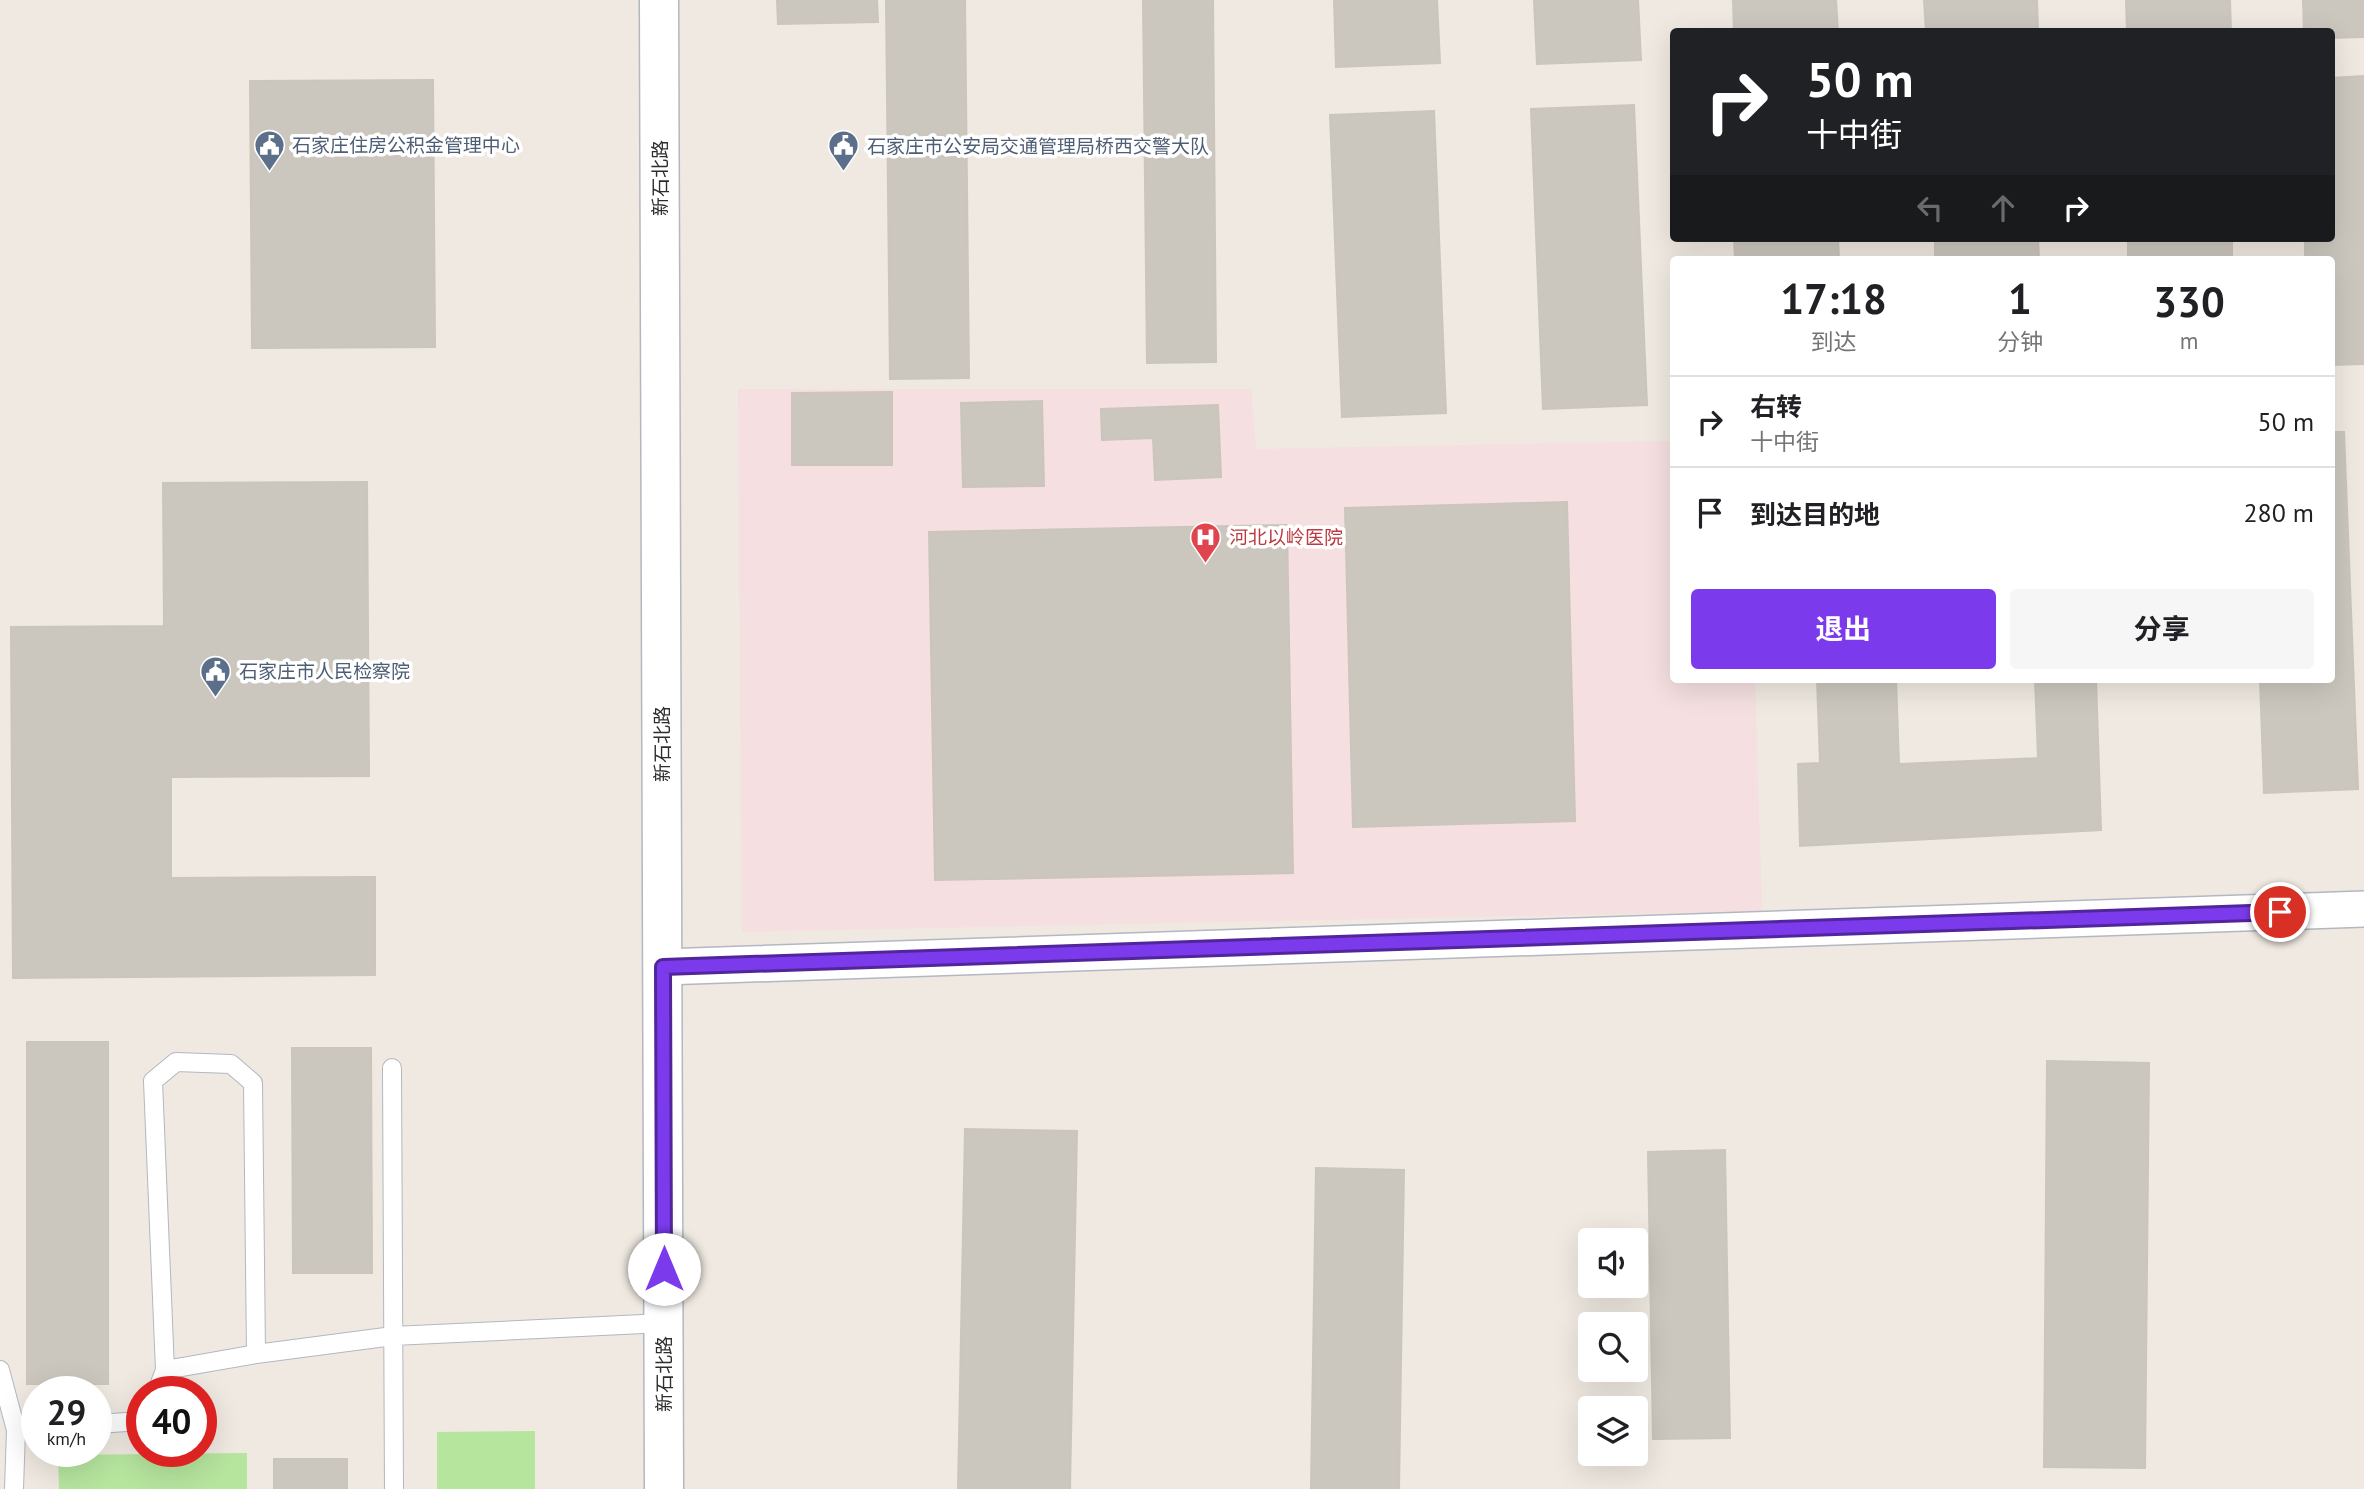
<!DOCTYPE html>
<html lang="zh">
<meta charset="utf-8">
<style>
:root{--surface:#fff;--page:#f6f6f6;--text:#202124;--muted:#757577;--line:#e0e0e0;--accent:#7c3aed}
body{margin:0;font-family:"PT Sans","Noto Sans SC",sans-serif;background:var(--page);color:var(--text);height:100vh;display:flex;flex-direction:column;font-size:26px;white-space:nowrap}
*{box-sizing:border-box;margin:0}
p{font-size:23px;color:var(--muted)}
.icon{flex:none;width:38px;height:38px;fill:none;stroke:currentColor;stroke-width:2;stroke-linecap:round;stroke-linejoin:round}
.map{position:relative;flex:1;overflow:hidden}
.panel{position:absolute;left:1670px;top:256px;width:665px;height:427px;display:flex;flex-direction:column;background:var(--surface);border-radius:7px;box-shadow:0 7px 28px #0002}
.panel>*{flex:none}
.banner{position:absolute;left:1670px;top:28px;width:665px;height:214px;border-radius:7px;box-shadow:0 7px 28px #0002;background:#202124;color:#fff;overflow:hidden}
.buttons{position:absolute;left:1578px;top:1228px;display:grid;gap:14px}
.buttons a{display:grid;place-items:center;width:70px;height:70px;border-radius:7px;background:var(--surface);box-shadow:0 7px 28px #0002;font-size:35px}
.speed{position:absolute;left:21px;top:1376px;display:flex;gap:14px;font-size:35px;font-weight:700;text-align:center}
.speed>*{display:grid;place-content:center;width:91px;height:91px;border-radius:50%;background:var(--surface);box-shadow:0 7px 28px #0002;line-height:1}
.speed small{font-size:18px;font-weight:400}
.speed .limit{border:10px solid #d22;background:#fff;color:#111}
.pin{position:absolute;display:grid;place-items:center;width:60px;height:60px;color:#fff;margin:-30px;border:4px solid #fff;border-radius:50%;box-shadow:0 2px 7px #0007}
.me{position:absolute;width:77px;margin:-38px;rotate:0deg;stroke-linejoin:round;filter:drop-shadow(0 0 5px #0008)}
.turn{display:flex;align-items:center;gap:24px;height:147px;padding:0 21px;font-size:32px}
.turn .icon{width:91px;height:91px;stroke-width:2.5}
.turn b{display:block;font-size:49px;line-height:60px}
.lanes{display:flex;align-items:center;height:66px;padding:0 21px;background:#0003;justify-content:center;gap:35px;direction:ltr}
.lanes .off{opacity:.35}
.eta{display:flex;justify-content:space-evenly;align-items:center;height:119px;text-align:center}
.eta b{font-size:42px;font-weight:700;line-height:49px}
.action{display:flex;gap:14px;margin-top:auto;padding:14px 21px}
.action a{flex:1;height:80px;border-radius:7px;background:var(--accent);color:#fff;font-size:28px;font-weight:700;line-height:80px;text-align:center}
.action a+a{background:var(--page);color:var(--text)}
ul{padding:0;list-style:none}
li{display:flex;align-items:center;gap:21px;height:91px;padding:0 21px;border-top:2px solid var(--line)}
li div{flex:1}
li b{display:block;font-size:26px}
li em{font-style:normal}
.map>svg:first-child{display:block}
.medical{fill:#f5dfe0}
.green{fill:#b6e59e}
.building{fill:#cbc7bf;stroke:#cbc5ba;stroke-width:2}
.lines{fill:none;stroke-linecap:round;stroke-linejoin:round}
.lane-casing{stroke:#b4b7c1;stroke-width:20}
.street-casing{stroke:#b4b7c1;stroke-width:38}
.secondary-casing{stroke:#b4b7c1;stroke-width:41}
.lane{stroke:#fff;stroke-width:18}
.street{stroke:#fff;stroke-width:35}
.secondary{stroke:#fff;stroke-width:38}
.route-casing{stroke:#51269a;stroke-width:18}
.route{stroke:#7c3aed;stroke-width:12}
.labels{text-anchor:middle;stroke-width:7;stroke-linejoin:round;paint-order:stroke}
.service-label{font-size:19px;fill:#4e5e75;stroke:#fff;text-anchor:start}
.street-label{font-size:19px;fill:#2e2e2e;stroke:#fff}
.health-label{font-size:19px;fill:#be3a42;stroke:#fff;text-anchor:start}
</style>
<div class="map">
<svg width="2364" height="1489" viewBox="0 0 2364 1489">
<rect width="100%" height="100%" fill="#efe9e1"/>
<path class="medical" d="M 738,389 L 1251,389 L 1256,449 L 1673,441 L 1673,679 L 1755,679 L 1762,911 L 742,932 Z"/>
<path class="green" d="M 535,1431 L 535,1489 L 437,1489 L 437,1432 Z
M 247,1453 L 247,1489 L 59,1489 L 58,1455 Z"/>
<path class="building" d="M 777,0 L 877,0 L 878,22 L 778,24 Z
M 886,0 L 965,0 L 969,378 L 890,379 Z
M 1143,0 L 1213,0 L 1216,362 L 1147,363 Z
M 1334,0 L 1437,0 L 1440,63 L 1336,67 Z
M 1534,0 L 1638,0 L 1641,60 L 1537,64 Z
M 1733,0 L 1836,0 L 1838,32 L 1734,32 Z
M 1924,0 L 2037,0 L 2038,32 L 1926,32 Z
M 2126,0 L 2230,0 L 2231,32 L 2127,32 Z
M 2303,0 L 2364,0 L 2364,37 L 2331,38 L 2331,32 L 2304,32 Z
M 2364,76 L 2364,364 L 2331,365 L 2331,259 L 2305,259 L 2305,238 L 2331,238 L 2331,78 Z
M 433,80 L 435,347 L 252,348 L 250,81 Z
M 1634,105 L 1647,405 L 1543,409 L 1531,109 Z
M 1434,111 L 1446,413 L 1342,417 L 1330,115 Z
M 1734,238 L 1838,238 L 1839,259 L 1735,259 Z
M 1935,238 L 2038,238 L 2039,259 L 1935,259 Z
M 2128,238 L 2232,238 L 2232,259 L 2128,259 Z
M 892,392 L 892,465 L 792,465 L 792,393 Z
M 1042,401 L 1044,486 L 963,487 L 961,403 Z
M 1218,405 L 1221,477 L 1155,480 L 1153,438 L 1102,440 L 1101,409 Z
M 2331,432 L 2344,432 L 2358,789 L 2264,793 L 2260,679 L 2331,679 Z
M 367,482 L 369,776 L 171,777 L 171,878 L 375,877 L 375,975 L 13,978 L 11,627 L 164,626 L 163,483 Z
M 1567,502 L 1575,821 L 1353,827 L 1345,508 Z
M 1287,525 L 1293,873 L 935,880 L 929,532 Z
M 1817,679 L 1896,679 L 1899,764 L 2038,758 L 2035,679 L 2096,679 L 2101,830 L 1800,846 L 1798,764 L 1820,763 Z
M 27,1042 L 108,1042 L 108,1384 L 27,1384 Z
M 292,1048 L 371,1048 L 372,1273 L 293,1273 Z
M 2047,1061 L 2149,1063 L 2145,1468 L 2044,1467 Z
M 965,1129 L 1077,1131 L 1070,1489 L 958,1489 Z
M 1725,1150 L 1730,1438 L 1653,1439 L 1648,1152 Z
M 1316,1168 L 1404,1170 L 1399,1489 L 1311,1488 Z
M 274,1459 L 347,1459 L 347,1489 L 274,1489 Z"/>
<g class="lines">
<defs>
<path id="lane" d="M 392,1068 L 394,1489
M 0,1370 L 16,1430 L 14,1489
M 165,1370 L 153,1081 L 176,1062 L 231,1064 L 253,1083 L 256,1354
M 157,1391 L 165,1370 L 256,1354 L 393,1336 L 664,1323
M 96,1424 L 142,1421
M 16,1430 L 37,1428"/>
<path id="street" d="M 663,967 L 2364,909"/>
<path id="secondary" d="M 659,0 L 664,1489"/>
</defs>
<use href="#lane" class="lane-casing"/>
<use href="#street" class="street-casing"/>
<use href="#secondary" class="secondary-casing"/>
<use href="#lane" class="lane"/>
<use href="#street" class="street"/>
<use href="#secondary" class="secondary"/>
</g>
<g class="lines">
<defs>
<path id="route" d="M 664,1269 L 663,967 L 2280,912"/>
</defs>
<use href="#route" class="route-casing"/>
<use href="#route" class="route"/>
</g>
<defs>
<symbol id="civic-pin" viewBox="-11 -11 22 30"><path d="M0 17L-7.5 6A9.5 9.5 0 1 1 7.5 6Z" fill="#5c6f8a" stroke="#fff"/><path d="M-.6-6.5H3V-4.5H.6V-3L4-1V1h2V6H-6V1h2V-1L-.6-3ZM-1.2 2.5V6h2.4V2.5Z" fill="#fff"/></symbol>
<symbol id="hospital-pin" viewBox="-11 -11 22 30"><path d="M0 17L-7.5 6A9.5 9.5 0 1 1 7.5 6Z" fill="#e0444e" stroke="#fff"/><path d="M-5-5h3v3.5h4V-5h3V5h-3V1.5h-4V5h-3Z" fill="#fff"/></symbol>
</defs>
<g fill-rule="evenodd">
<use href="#civic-pin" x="252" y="128" width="35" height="47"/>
<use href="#civic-pin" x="826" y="128" width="35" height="47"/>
<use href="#hospital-pin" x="1188" y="520" width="35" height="47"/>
<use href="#civic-pin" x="198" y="654" width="35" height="47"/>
</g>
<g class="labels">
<g class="service-label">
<text x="292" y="152">石家庄住房公积金管理中心</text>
<text x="867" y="153">石家庄市公安局交通管理局桥西交警大队</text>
<text x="239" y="678">石家庄市人民检察院</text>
</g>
<g class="street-label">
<text transform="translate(660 178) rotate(-90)" y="7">新石北路</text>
<text transform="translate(662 744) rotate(-90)" y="7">新石北路</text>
<text transform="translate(664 1374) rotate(-90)" y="7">新石北路</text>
</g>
<g class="health-label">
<text x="1229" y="544">河北以岭医院</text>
</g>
</g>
</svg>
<div class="buttons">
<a><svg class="icon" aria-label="sound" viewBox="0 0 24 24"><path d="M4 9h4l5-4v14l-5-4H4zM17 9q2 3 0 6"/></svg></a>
<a><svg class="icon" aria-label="search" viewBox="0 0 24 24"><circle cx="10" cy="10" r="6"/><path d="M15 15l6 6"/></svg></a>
<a><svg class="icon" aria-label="layers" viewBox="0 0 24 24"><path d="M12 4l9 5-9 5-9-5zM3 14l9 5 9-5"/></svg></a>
</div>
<div class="speed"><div>29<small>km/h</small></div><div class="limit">40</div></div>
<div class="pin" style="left:2280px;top:912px;background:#d93025"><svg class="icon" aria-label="arrive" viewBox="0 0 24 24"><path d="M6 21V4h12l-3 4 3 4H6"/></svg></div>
<svg class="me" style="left:664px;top:1269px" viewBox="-20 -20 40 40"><circle r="19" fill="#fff"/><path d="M0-13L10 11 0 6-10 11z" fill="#7c3aed"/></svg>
<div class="banner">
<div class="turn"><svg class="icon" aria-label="right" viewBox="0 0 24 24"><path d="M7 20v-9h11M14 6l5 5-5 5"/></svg><div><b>50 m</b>十中街</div></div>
<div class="lanes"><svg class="icon off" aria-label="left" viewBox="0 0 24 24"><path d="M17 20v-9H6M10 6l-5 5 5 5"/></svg><svg class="icon off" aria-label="ahead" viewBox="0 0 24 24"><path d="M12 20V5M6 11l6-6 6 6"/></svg><svg class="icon" aria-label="right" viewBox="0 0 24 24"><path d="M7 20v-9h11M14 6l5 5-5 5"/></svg></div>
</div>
<section class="panel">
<div class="eta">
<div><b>17:18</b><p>到达</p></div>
<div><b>1</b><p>分钟</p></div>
<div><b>330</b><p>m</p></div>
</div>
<ul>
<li><svg class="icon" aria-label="right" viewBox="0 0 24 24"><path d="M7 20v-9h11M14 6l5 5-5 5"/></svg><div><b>右转</b><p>十中街</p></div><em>50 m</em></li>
<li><svg class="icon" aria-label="arrive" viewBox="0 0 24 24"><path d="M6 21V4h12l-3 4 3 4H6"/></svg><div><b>到达目的地</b></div><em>280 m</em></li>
</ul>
<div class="action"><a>退出</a><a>分享</a></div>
</section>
</div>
